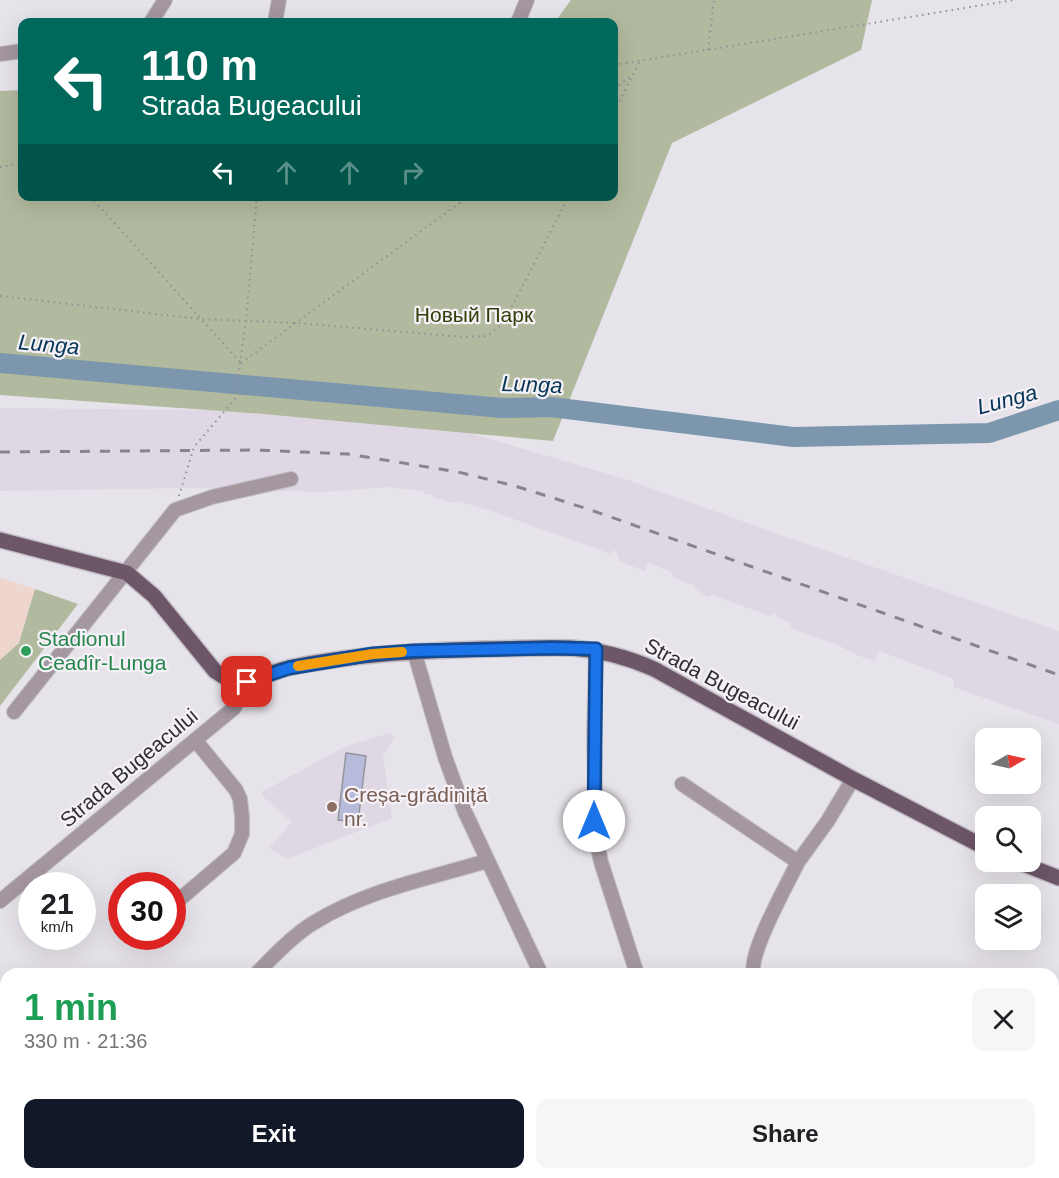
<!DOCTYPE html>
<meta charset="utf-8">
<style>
:root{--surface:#fff;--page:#f6f6f6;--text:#202124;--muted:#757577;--accent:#111827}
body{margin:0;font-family:Helvetica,sans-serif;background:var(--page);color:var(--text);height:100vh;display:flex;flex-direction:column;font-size:22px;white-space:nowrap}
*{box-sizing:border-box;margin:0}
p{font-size:20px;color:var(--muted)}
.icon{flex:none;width:33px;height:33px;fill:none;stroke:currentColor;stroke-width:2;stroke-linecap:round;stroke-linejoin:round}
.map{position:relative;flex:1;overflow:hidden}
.side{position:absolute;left:0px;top:968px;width:1059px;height:212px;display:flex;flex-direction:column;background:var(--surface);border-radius:18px 18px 0 0;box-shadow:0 6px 24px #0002}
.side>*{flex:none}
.banner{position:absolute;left:18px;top:18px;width:600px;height:183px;border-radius:12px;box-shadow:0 6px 24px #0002;background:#00695c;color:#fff;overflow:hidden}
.needle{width:39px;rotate:81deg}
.controls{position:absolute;left:975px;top:728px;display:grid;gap:12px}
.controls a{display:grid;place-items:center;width:66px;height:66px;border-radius:12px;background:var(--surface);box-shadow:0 6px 24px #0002;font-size:30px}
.speed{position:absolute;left:18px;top:872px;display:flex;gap:12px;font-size:30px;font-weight:700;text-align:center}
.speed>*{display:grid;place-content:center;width:78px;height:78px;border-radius:50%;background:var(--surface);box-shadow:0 6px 24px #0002;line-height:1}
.speed small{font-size:15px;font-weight:400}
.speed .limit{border:9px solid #d22;background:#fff;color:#111}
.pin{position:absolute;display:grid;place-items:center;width:51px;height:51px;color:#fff;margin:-26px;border-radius:12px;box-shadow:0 3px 9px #0006}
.me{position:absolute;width:66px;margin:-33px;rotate:0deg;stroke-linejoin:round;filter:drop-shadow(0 0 4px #0008)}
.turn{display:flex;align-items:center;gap:21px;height:126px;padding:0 24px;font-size:27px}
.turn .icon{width:78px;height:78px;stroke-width:2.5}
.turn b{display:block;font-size:42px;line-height:51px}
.lanes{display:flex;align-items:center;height:57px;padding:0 24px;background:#0003;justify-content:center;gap:30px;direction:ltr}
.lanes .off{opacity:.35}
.round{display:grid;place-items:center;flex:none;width:63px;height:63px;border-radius:12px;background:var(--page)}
.overview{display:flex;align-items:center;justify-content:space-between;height:102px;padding:0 24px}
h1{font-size:36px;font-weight:700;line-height:45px;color:#1e9e55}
.cta{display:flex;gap:12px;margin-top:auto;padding:12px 24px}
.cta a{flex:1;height:69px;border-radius:12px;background:var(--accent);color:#fff;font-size:24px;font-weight:700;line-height:69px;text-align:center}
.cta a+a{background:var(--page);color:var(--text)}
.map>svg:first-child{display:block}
.commercial{fill:#eed5ce}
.built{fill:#dfd7e4}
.green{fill:#b1ba9e}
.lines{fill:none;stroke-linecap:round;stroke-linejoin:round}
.river{stroke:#7b96ad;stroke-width:20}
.building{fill:#b7bada;stroke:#94959b;stroke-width:1.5}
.minor-casing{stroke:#c2bfc5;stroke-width:16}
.major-casing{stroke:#c2bfc5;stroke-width:18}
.path{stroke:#928f94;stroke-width:2;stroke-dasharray:1.5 4.5;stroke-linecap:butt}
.minor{stroke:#a497a0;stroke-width:14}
.major{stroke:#6d5667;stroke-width:15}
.rail{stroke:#88858a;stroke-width:3;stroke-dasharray:10 10;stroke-linecap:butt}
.route-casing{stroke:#114b97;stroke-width:15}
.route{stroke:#1a73e8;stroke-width:10}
.slow{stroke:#f59e0b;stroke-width:10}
.leisure-dot{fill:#2e9e5b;stroke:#f5f1f7;stroke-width:2}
.education-dot{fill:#8d6e63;stroke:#f5f1f7;stroke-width:2}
.labels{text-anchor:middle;stroke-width:4.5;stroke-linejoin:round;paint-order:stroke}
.park-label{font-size:21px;fill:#333f0a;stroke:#f5f1f7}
.leisure-label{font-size:21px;fill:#27864d;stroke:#f5f1f7;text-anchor:start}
.street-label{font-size:21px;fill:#2f2e30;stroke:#f5f1f7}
.education-label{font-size:21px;fill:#785e54;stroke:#f5f1f7;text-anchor:start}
.water-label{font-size:22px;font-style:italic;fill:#053657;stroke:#f5f1f7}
</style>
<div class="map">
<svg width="1059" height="1178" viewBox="0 0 1059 1178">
<rect width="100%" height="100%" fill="#e7e3ea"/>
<path class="commercial" d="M 0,578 L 35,589 L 19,643 L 0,660 Z"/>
<path class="built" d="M 0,408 L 301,411 L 450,427 L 628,480 L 792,539 L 1059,631 L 1059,724 L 953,687 L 954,679 L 879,651 L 874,661 L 854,654 L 840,646 L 791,628 L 791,624 L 778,617 L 775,613 L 770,616 L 712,595 L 708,597 L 695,589 L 695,586 L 672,577 L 673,573 L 648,562 L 645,571 L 620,562 L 617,552 L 613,550 L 611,554 L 494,512 L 458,501 L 453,503 L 435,498 L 431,494 L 424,494 L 424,491 L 387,487 L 324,492 L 191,488 L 0,491 Z
M 390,733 L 395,738 L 383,755 L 392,818 L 287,859 L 269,848 L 292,822 L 262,796 L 262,792 L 344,747 Z"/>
<path class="green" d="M 571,0 L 872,0 L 861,50 L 672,143 L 553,441 L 263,414 L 0,395 L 0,91 L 22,90 L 22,196 L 614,196 L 614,22 L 555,22 Z
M 35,589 L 78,604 L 0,706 L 0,660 L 19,643 Z"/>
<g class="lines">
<path class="river" d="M 0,363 L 502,408 L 551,407 L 793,437 L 989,433 L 1059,410"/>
</g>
<path class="building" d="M 346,753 L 366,756 L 358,822 L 338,820 Z"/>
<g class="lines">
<defs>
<path id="minor" d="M 151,22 L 165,0
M 275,22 L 279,0
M 518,22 L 527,0
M 0,54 L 22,51
M 596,649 L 594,736 L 596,838 L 601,862 L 637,974
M 414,651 L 445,757 L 465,812 L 541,974
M 14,712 L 175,510 L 212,497 L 291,479
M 682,784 L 798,862 C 788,883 747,955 754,974
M 798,862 L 827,822 L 853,779
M 180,899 L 234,853 L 242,834 L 242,817 L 240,799 L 236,790 L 196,741
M 0,901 L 234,708 L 247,682
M 256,974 C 274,956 293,935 315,922 C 367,890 430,878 487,861
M 0,1145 L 6,1152
M 81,1173 L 85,1178
M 647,1173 L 650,1178
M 872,1173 L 875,1178
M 8,1178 L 17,1173
M 422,1178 L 428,1173
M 560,1178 L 563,1173"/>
<path id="major" d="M 0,540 L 127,573 L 154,596 L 215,671 C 244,693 262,673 292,667 C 356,654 419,651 484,649 C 513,649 542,647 571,648 C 601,650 627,657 654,669 L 853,779 L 986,848
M 1016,861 L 1059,878"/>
</defs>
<use href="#minor" class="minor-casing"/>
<use href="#major" class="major-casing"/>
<path class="path" d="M 708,50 L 714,0
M 614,65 L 1014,0
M 614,89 L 631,76
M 614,112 L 640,61
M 0,167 L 22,163
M 90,196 L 241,363
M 0,296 L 200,319 L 298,323 L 464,337 L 488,336 L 504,322 L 569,196
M 241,363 L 469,196
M 179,496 L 194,447 L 235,399 L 246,321 L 257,196"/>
<use href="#minor" class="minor"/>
<use href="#major" class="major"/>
<path class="rail" d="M 0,452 L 256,450 L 348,454 L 458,472 L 515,486 L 588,509 L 1059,675"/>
</g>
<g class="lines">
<defs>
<path id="route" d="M 247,682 L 289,668 L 373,654 L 414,651 L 552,648 L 596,649 L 594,821"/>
</defs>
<use href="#route" class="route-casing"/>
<use href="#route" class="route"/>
<path class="slow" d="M 298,666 L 373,654 L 402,652"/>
</g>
<circle class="leisure-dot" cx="26" cy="651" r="6"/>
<circle class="education-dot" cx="332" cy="807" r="6"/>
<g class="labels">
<g class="park-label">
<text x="474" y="322">Новый Парк</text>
</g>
<g class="leisure-label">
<text x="38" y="646">Stadionul<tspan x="38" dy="24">Ceadîr-Lunga</tspan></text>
</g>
<g class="street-label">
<text transform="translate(722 684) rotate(28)" y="7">Strada Bugeacului</text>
<text transform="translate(129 768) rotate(-40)" y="7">Strada Bugeacului</text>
</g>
<g class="education-label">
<text x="344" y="802">Creșa-grădiniță<tspan x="344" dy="24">nr.</tspan></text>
</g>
<g class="water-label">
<text transform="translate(49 344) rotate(5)" y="8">Lunga</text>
<text transform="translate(532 384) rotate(2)" y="8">Lunga</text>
<text transform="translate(1007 399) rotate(-15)" y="8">Lunga</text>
</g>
</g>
</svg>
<div class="controls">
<a><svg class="needle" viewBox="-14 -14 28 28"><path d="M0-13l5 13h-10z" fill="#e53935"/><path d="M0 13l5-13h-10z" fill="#757577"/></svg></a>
<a><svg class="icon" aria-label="search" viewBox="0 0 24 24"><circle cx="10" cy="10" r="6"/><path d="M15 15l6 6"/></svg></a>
<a><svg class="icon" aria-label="layers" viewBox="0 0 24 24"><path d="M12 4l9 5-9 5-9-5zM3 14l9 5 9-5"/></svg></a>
</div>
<div class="speed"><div>21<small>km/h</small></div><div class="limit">30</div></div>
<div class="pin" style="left:247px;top:682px;background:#d93025"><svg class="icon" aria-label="arrive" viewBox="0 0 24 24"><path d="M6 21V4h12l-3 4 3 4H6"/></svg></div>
<svg class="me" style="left:594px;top:821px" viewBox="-20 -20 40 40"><circle r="19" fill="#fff"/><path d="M0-13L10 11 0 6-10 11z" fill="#1a73e8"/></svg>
<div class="banner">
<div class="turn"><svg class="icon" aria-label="left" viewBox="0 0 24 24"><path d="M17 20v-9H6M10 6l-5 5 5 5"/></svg><div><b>110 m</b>Strada Bugeacului</div></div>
<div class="lanes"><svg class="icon" aria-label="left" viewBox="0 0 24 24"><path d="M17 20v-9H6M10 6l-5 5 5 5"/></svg><svg class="icon off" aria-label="ahead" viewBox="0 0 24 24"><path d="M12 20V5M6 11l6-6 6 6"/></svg><svg class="icon off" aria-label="ahead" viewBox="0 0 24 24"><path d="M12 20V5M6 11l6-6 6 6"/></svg><svg class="icon off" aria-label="right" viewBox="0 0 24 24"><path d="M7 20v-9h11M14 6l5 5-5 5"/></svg></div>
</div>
<section class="side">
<div class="overview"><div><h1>1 min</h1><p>330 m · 21:36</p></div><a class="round"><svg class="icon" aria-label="close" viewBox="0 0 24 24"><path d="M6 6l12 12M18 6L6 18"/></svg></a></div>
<div class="cta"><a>Exit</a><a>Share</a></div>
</section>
</div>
